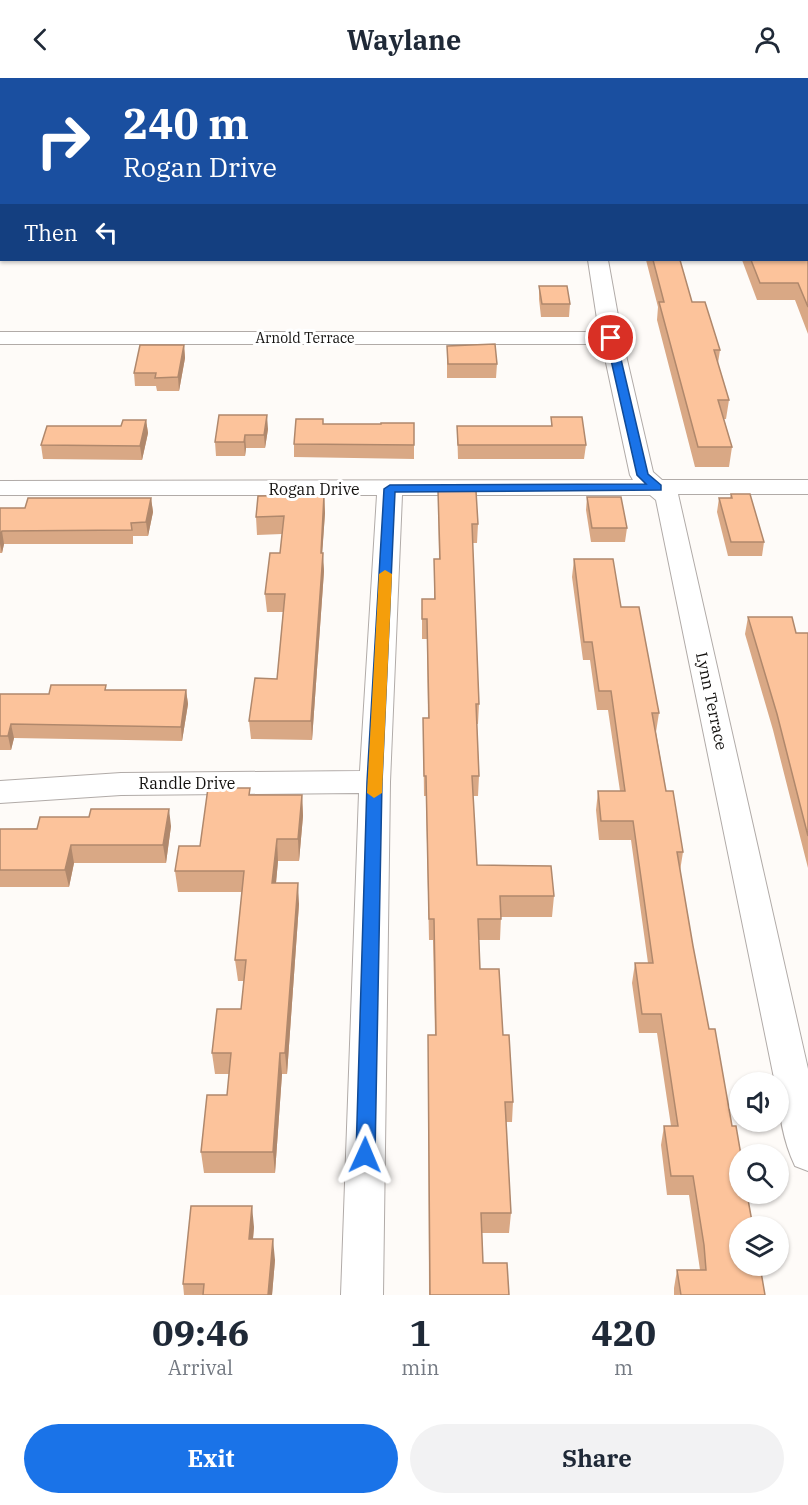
<!DOCTYPE html>
<style>
:root{--surface:#fff;--page:#f2f2f3;--text:#1f2937;--muted:#747a83;--accent:#1a73e8}
body{margin:0;font-family:"IBM Plex Serif",serif;background:var(--page);color:var(--text);height:100vh;display:flex;flex-direction:column;font-size:22px;white-space:nowrap}
*{box-sizing:border-box;margin:0}
p{font-size:20px;color:var(--muted)}
.icon{flex:none;width:33px;height:33px;fill:none;stroke:currentColor;stroke-width:2;stroke-linecap:round;stroke-linejoin:round}
.map{position:relative;height:1217px;overflow:hidden}
.sheet{display:flex;flex-direction:column;background:var(--surface);flex:1}
.sheet>*{flex:none}
.hud{position:absolute;left:0px;top:0px;width:808px;height:183px;box-shadow:0 2px 4px #0004;background:#1a4fa0;color:#fff;overflow:hidden}
.controls{position:absolute;left:729px;top:994px;display:grid;gap:12px}
.controls a{display:grid;place-items:center;width:60px;height:60px;border-radius:50%;background:var(--surface);box-shadow:0 2px 4px #0004;font-size:30px}
.pin{position:absolute;display:grid;place-items:center;width:51px;height:51px;color:#fff;margin:-26px;border:3px solid #fff;border-radius:50%;box-shadow:0 2px 6px #0007}
.me{position:absolute;width:66px;margin:-33px;rotate:1deg;stroke-linejoin:round;filter:drop-shadow(0 0 4px #0008)}
.turn{display:flex;align-items:center;gap:21px;height:126px;padding:0 24px;font-size:27px}
.turn .icon{width:78px;height:78px;stroke-width:2.5}
.turn b{display:block;font-size:42px;line-height:51px}
.then{display:flex;align-items:center;height:57px;padding:0 24px;background:#0003;gap:12px;font-size:22px}
.eta{display:flex;justify-content:space-evenly;align-items:center;height:102px;text-align:center}
.eta b{font-size:36px;font-weight:700;line-height:42px}
.primary-button{display:flex;gap:12px;margin-top:auto;padding:12px 24px}
.primary-button a{flex:1;height:69px;border-radius:36px;background:var(--accent);color:#fff;font-size:24px;font-weight:700;line-height:69px;text-align:center}
.primary-button a+a{background:var(--page);color:var(--text)}
header{display:flex;justify-content:space-between;align-items:center;height:78px;padding:0 24px;background:var(--surface);font-size:27px;font-weight:700}
.map>svg:first-child{display:block}
.lines{fill:none;stroke-linecap:round;stroke-linejoin:round}
.service-casing{stroke:#b1aba8;stroke-width:1}
.minor-casing{stroke:#b1aba8;stroke-width:2}
.tertiary-casing{stroke:#b1aba8;stroke-width:1}
.secondary-casing{stroke:#b1aba8;stroke-width:1}
.motorway-casing{stroke:#b1aba8;stroke-width:1}
.service{fill:#fff;fill-rule:evenodd}
.minor{fill:#fff;fill-rule:evenodd}
.tertiary{fill:#fff;fill-rule:evenodd}
.secondary{fill:#fff;fill-rule:evenodd}
.motorway{fill:#fff;fill-rule:evenodd}
.wall{fill:#d9a885}
.shaded-wall{fill:#b0886c}
.building{fill:#fcc39b;stroke:#b0886c;stroke-width:1.5}
.route{fill:#1a73e8;stroke:#114b97;stroke-width:1.5}
.slow{fill:#f59e0b}
.labels{text-anchor:middle;stroke-width:6;stroke-linejoin:round;paint-order:stroke}
.far-street-label{font-size:14px;fill:#13110f;stroke:#fff}
.street-label{font-size:16px;fill:#13110f;stroke:#fff}
</style>
<header><svg class="icon" aria-label="back" viewBox="0 0 24 24"><path d="M15 5l-7 7 7 7"/></svg>Waylane<svg class="icon" aria-label="person" viewBox="0 0 24 24"><circle cx="12" cy="8" r="4"/><path d="M4 21q1-7 8-7t8 7"/></svg></header>
<div class="map">
<svg width="808" height="1217" viewBox="0 0 808 1217">
<rect width="100%" height="100%" fill="#fefbf8"/>
<g class="lines">
<defs>
<path id="service" d="M 0,0 L 148,0 L 2,2 L 0,4 Z
M 194,0 L 202,0 L 203,2 L 195,2 Z
M 349,0 L 357,0 L 357,2 L 349,2 Z
M 455,0 L 463,0 L 463,2 L 455,2 Z
M 523,0 L 531,0 L 532,2 L 524,2 Z
M 808,44 L 808,50 L 807,51 L 807,45 Z
M 807,81 L 808,81 L 807,88 Z
M 0,86 L 2,86 L 2,92 L 0,92 Z"/>
<path id="minor" d="M 559,0 L 575,0 L 575,2 L 559,2 Z
M 588,182 L 608,182 L 622,260 L 653,394 L 662,402 L 808,402 L 808,416 L 678,416 L 808,991 L 808,1093 L 795,1088 C 783,1063 778,1032 778,1005 L 775,1005 L 656,422 L 650,417 L 402,417 L 390,704 L 383,1217 L 341,1217 L 359,715 L 121,717 L 0,725 L 0,703 L 121,695 L 360,693 L 377,417 L 0,417 L 0,403 L 633,402 L 630,397 L 602,266 L 0,266 L 0,254 L 599,254 Z"/>
<path id="tertiary" d="M 15,0 L 33,0 L 14,2 Z
M 2,40 L 2,55 L 0,55 L 0,41 Z"/>
<path id="secondary" d="M 647,0 L 671,0 L 672,2 L 648,2 Z
M 807,29 L 808,29 L 808,42 L 807,42 Z"/>
<path id="motorway" d="M 743,0 L 769,0 L 770,2 L 744,2 Z
M 807,4 L 808,4 L 808,16 L 807,16 Z"/>
</defs>
<use href="#service" class="service-casing"/>
<use href="#minor" class="minor-casing"/>
<use href="#tertiary" class="tertiary-casing"/>
<use href="#secondary" class="secondary-casing"/>
<use href="#motorway" class="motorway-casing"/>
<use href="#service" class="service"/>
<use href="#minor" class="minor"/>
<use href="#tertiary" class="tertiary"/>
<use href="#secondary" class="secondary"/>
<use href="#motorway" class="motorway"/>
</g>
<path class="wall" d="M 808,108 L 808,256 L 795,222 L 757,222 L 742,182 L 807,182 Z
M 0,143 L 1,143 L 2,177 L 0,177 Z
M 646,182 L 680,182 L 692,224 L 720,272 L 718,285 L 729,322 L 726,341 L 724,341 L 732,369 L 729,389 L 695,389 L 657,242 L 658,229 Z
M 539,208 L 570,226 L 569,239 L 541,239 L 539,221 Z
M 184,267 L 185,280 L 179,313 L 157,313 L 156,308 L 135,308 L 134,295 Z
M 447,268 L 497,286 L 496,300 L 447,300 Z
M 551,339 L 586,367 L 584,381 L 458,381 L 457,348 L 551,348 Z
M 146,342 L 148,355 L 142,382 L 43,381 L 41,367 Z
M 414,345 L 414,381 L 294,379 L 294,366 L 323,346 L 381,346 Z
M 268,351 L 265,370 L 246,370 L 245,378 L 216,378 L 215,364 Z
M 438,413 L 478,446 L 477,465 L 472,465 L 479,626 L 478,646 L 477,646 L 479,698 L 478,718 L 473,718 L 477,787 L 554,818 L 552,839 L 501,839 L 500,862 L 479,862 L 480,891 L 503,957 L 513,1024 L 512,1044 L 506,1044 L 511,1135 L 509,1155 L 482,1155 L 483,1185 L 509,1217 L 429,1217 L 428,957 L 435,957 L 433,862 L 429,862 L 426,718 L 424,718 L 423,640 L 428,640 L 427,561 L 422,561 L 422,521 L 434,521 L 434,481 L 439,481 Z
M 731,416 L 764,464 L 762,478 L 728,478 L 717,434 L 719,420 L 730,420 Z
M 324,417 L 325,435 L 322,475 L 324,493 L 312,662 L 251,661 L 249,643 L 277,601 L 283,534 L 267,534 L 265,516 L 280,475 L 282,456 L 257,457 L 256,439 Z
M 587,419 L 627,450 L 625,464 L 591,464 L 586,432 Z
M 151,420 L 153,434 L 148,458 L 133,458 L 133,466 L 4,466 L 2,475 L 0,475 L 0,430 L 25,430 Z
M 574,481 L 621,529 L 659,635 L 656,654 L 666,713 L 683,774 L 680,793 L 693,868 L 709,951 L 732,1048 L 765,1217 L 674,1217 L 674,1210 L 677,1192 L 700,1192 L 699,1185 L 689,1117 L 667,1117 L 661,1067 L 664,1048 L 671,1048 L 657,955 L 639,955 L 632,905 L 635,885 L 648,885 L 631,762 L 599,762 L 596,732 L 598,713 L 620,713 L 608,632 L 597,632 L 590,582 L 583,582 L 572,499 Z
M 748,539 L 796,555 L 808,555 L 808,790 L 773,652 L 745,556 Z
M 106,612 L 186,612 L 188,626 L 182,663 L 14,660 L 11,672 L 0,672 L 0,616 L 49,616 Z
M 250,710 L 250,717 L 302,717 L 303,738 L 299,783 L 278,783 L 276,805 L 299,826 L 287,996 L 282,996 L 275,1095 L 204,1095 L 201,1074 L 227,1017 L 229,996 L 215,996 L 212,975 L 241,931 L 244,903 L 238,903 L 235,882 L 242,814 L 178,814 L 175,793 L 200,768 Z
M 171,748 L 166,785 L 74,785 L 69,809 L 0,809 L 0,751 Z
M 254,1149 L 253,1161 L 275,1182 L 272,1217 L 184,1217 L 183,1206 Z"/>
<path class="shaded-wall" d="M 184,267 L 185,280 L 179,313 L 178,299 Z
M 267,337 L 268,351 L 265,370 L 264,357 Z
M 146,342 L 148,355 L 142,382 L 140,368 Z
M 245,357 L 246,370 L 245,378 L 244,364 Z
M 324,417 L 325,435 L 321,493 L 321,475 Z
M 151,420 L 153,434 L 148,458 L 146,444 Z
M 2,453 L 4,466 L 2,475 L 0,466 L 0,457 Z
M 323,475 L 324,493 L 312,662 L 311,643 Z
M 186,612 L 188,626 L 182,663 L 181,649 Z
M 11,646 L 14,660 L 11,672 L 8,658 Z
M 302,717 L 303,738 L 299,783 L 298,761 Z
M 169,731 L 171,748 L 166,785 L 163,767 Z
M 277,761 L 278,783 L 274,826 L 272,805 Z
M 71,767 L 74,785 L 69,809 L 65,792 Z
M 298,805 L 299,826 L 287,996 L 285,975 Z
M 280,975 L 282,996 L 275,1095 L 273,1074 Z
M 252,1128 L 254,1149 L 251,1182 L 249,1161 Z
M 273,1161 L 275,1182 L 272,1217 L 268,1217 Z"/>
<path class="building" d="M 807,108 L 808,108 L 808,229 L 798,205 L 760,205 L 751,182 L 807,182 Z
M 0,143 L 2,142 L 2,165 L 0,165 Z
M 653,182 L 680,182 L 692,224 L 705,224 L 720,272 L 714,272 L 729,322 L 718,322 L 732,369 L 698,369 L 659,224 L 664,224 Z
M 539,208 L 567,208 L 570,226 L 542,226 Z
M 495,266 L 497,286 L 448,286 L 447,268 Z
M 140,267 L 184,267 L 178,299 L 155,300 L 156,295 L 134,295 Z
M 219,337 L 267,337 L 264,357 L 245,357 L 244,364 L 215,364 Z
M 551,339 L 582,339 L 586,367 L 458,367 L 457,348 L 552,348 Z
M 296,341 L 323,341 L 323,346 L 381,346 L 381,345 L 414,345 L 414,367 L 294,366 Z
M 123,342 L 146,342 L 140,368 L 41,367 L 47,348 L 121,348 Z
M 438,413 L 476,413 L 478,446 L 472,446 L 479,626 L 476,626 L 479,698 L 472,698 L 477,787 L 551,788 L 554,818 L 500,818 L 501,841 L 478,841 L 480,891 L 499,891 L 503,957 L 509,957 L 513,1024 L 505,1024 L 511,1135 L 481,1135 L 483,1185 L 507,1185 L 509,1217 L 430,1217 L 428,957 L 436,957 L 434,841 L 429,841 L 426,698 L 424,698 L 423,640 L 429,640 L 427,541 L 422,541 L 422,521 L 435,521 L 434,481 L 440,481 Z
M 731,416 L 750,416 L 764,464 L 731,464 L 719,420 L 732,420 Z
M 324,417 L 321,475 L 323,475 L 311,643 L 249,643 L 255,600 L 277,601 L 285,516 L 265,516 L 270,475 L 280,475 L 284,438 L 256,439 L 258,418 Z
M 587,419 L 621,419 L 627,450 L 592,450 Z
M 28,420 L 151,420 L 146,444 L 131,445 L 132,452 L 2,453 L 0,457 L 0,430 L 25,430 Z
M 574,481 L 613,481 L 621,529 L 639,529 L 659,635 L 652,635 L 666,713 L 673,713 L 683,774 L 677,774 L 693,868 L 709,951 L 715,951 L 732,1048 L 736,1048 L 741,1077 L 740,1077 L 740,1116 L 747,1116 L 753,1149 L 740,1149 L 740,1188 L 760,1188 L 765,1217 L 681,1217 L 677,1192 L 706,1192 L 704,1167 L 693,1098 L 671,1098 L 664,1048 L 678,1048 L 661,936 L 642,936 L 635,885 L 653,885 L 633,743 L 601,743 L 598,713 L 625,713 L 611,613 L 599,613 L 592,564 L 584,564 Z
M 748,539 L 792,539 L 796,555 L 808,555 L 808,758 L 777,636 Z
M 51,607 L 106,607 L 105,612 L 186,612 L 181,649 L 11,646 L 8,658 L 0,658 L 0,616 L 49,616 Z
M 208,710 L 250,710 L 249,717 L 302,717 L 298,761 L 277,761 L 272,805 L 298,805 L 285,975 L 280,975 L 273,1074 L 201,1074 L 207,1017 L 227,1017 L 231,975 L 212,975 L 217,931 L 241,931 L 246,882 L 235,882 L 244,793 L 175,793 L 179,768 L 200,768 Z
M 91,731 L 169,731 L 163,767 L 71,767 L 65,792 L 0,792 L 0,751 L 37,751 L 40,739 L 89,739 Z
M 191,1128 L 252,1128 L 249,1161 L 273,1161 L 268,1217 L 203,1217 L 204,1206 L 183,1206 Z"/>
<path class="route" d="M 611,256 L 616,260 L 648,396 L 661,407 L 661,412 L 395,414 L 382,704 L 375,1077 L 372,1083 L 365,1085 L 359,1083 L 356,1077 L 367,704 L 384,411 L 390,407 L 646,406 L 637,397 L 606,260 Z"/>
<path class="slow" d="M 385,492 L 392,496 L 382,715 L 374,720 L 367,715 L 379,496 Z"/>
<g class="labels">
<g class="far-street-label">
<text x="305" y="265">Arnold Terrace</text>
</g>
<g class="street-label">
<text x="314" y="417">Rogan Drive</text>
<text transform="translate(712 623) rotate(78)" y="6">Lynn Terrace</text>
<text x="187" y="711">Randle Drive</text>
</g>
</g>
</svg>
<div class="controls">
<a><svg class="icon" aria-label="sound" viewBox="0 0 24 24"><path d="M4 9h4l5-4v14l-5-4H4zM17 9q2 3 0 6"/></svg></a>
<a><svg class="icon" aria-label="search" viewBox="0 0 24 24"><circle cx="10" cy="10" r="6"/><path d="M15 15l6 6"/></svg></a>
<a><svg class="icon" aria-label="layers" viewBox="0 0 24 24"><path d="M12 4l9 5-9 5-9-5zM3 14l9 5 9-5"/></svg></a>
</div>
<div class="pin" style="left:611px;top:260px;background:#d93025"><svg class="icon" aria-label="arrive" viewBox="0 0 24 24"><path d="M6 21V4h12l-3 4 3 4H6"/></svg></div>
<svg class="me" style="left:365px;top:1077px" viewBox="-20 -20 40 40"><path d="M0-17L14 15 0 8-14 15z" fill="#1a73e8" stroke="#fff" stroke-width="4"/></svg>
<div class="hud">
<div class="turn"><svg class="icon" aria-label="right" viewBox="0 0 24 24"><path d="M7 20v-9h11M14 6l5 5-5 5"/></svg><div><b>240 m</b>Rogan Drive</div></div>
<div class="then">Then<svg class="icon" aria-label="left" viewBox="0 0 24 24"><path d="M17 20v-9H6M10 6l-5 5 5 5"/></svg></div>
</div>
</div>
<section class="sheet">
<div class="eta">
<div><b>09:46</b><p>Arrival</p></div>
<div><b>1</b><p>min</p></div>
<div><b>420</b><p>m</p></div>
</div>
<div class="primary-button"><a>Exit</a><a>Share</a></div>
</section>
